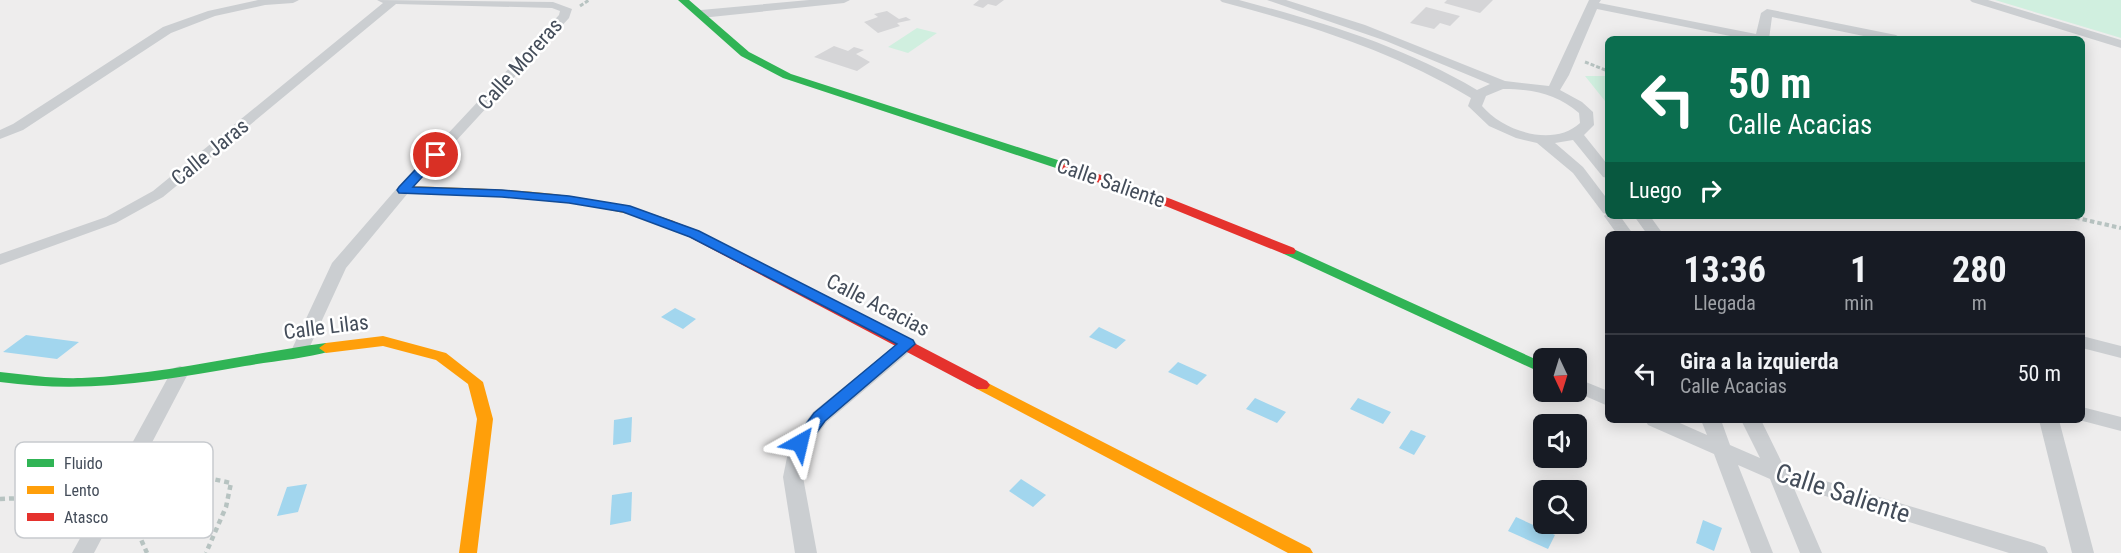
<!DOCTYPE html>
<html lang="es">
<style>
:root{--surface:#171b24;--page:#242831;--text:#f1f3f6;--muted:#9ea1a6;--line:#363941}
body{margin:0;font-family:"Roboto Condensed",sans-serif;background:var(--page);color:var(--text);height:100vh;display:flex;flex-direction:column;font-size:22px;white-space:nowrap}
*{box-sizing:border-box;margin:0}
p{font-size:20px;color:var(--muted)}
.icon{flex:none;width:33px;height:33px;fill:none;stroke:currentColor;stroke-width:2;stroke-linecap:round;stroke-linejoin:round}
.map{position:relative;flex:1;overflow:hidden}
.sheet{position:absolute;left:1605px;top:231px;width:480px;height:192px;display:flex;flex-direction:column;background:var(--surface);border-radius:9px;box-shadow:0 3px 15px #0003}
.sheet>*{flex:none}
.top-card{position:absolute;left:1605px;top:36px;width:480px;height:183px;border-radius:9px;box-shadow:0 3px 15px #0003;background:#0b6e4f;color:#fff;overflow:hidden}
.needle{width:39px;rotate:176deg}
.fabs{position:absolute;left:1533px;top:348px;display:grid;gap:12px}
.fabs a{display:grid;place-items:center;width:54px;height:54px;border-radius:9px;background:var(--surface);box-shadow:0 3px 15px #0003;font-size:30px}
.pin{position:absolute;display:grid;place-items:center;width:51px;height:51px;color:#fff;margin:-26px;border:3px solid #fff;border-radius:50%;box-shadow:0 2px 6px #0007}
.me{position:absolute;width:66px;margin:-33px;rotate:37deg;stroke-linejoin:round;filter:drop-shadow(0 0 4px #0008)}
.turn{display:flex;align-items:center;gap:21px;height:126px;padding:0 24px;font-size:27px}
.turn .icon{width:78px;height:78px;stroke-width:2.5}
.turn b{display:block;font-size:42px;line-height:51px}
.then{display:flex;align-items:center;height:57px;padding:0 24px;background:#0003;gap:12px;font-size:22px}
.eta{display:flex;justify-content:space-evenly;align-items:center;height:102px;text-align:center}
.eta b{font-size:36px;font-weight:700;line-height:42px}
ul{padding:0;list-style:none}
li{display:flex;align-items:center;gap:18px;height:78px;padding:0 24px;border-top:2px solid var(--line)}
li div{flex:1}
li b{display:block;font-size:22px}
li em{font-style:normal}
.map>svg:first-child{display:block}
.green{fill:#d0efdf}
.water{fill:#a2d6ee}
.building{fill:#d5d5d7}
.lines{fill:none;stroke-linecap:round;stroke-linejoin:round}
.path-far2{stroke:#b7c3c1;stroke-width:3;stroke-dasharray:4 2;stroke-linecap:butt}
.path-far1{stroke:#b7c3c1;stroke-width:4;stroke-dasharray:4.5 3;stroke-linecap:butt}
.path{stroke:#b7c3c1;stroke-width:4.5;stroke-dasharray:5 4;stroke-linecap:butt}
.street{fill:#cbced1;fill-rule:evenodd}
.fast{fill:#30b455;fill-rule:evenodd}
.slow{fill:#ff9f0a;fill-rule:evenodd}
.jam{fill:#e5322d;fill-rule:evenodd}
.route{fill:#1a73e8;stroke:#114b97;stroke-width:1.5}
.labels{text-anchor:middle;stroke-width:5;stroke-linejoin:round;paint-order:stroke}
.street-label{font-size:21px;fill:#444d5a;stroke:#fff}
.near-street-label{font-size:26px;fill:#444d5a;stroke:#fff}
.key{fill:#fff;stroke:#c7cace;stroke-width:1.5}
.key-label{font-size:16px;fill:#444d5a}
</style>
<div class="map">
<svg width="2121" height="553" viewBox="0 0 2121 553">
<rect width="100%" height="100%" fill="#eeeded"/>
<path class="green" d="M 1995,0 L 2121,0 L 2121,38 Z
M 917,28 L 937,33 L 908,53 L 888,47 Z
M 1585,76 L 1608,76 L 1608,101 L 1605,101 Z"/>
<path class="water" d="M 675,308 L 696,319 L 683,329 L 661,317 Z
M 1099,327 L 1126,340 L 1116,349 L 1089,337 Z
M 26,335 L 79,342 L 57,359 L 3,352 Z
M 1178,362 L 1207,375 L 1197,385 L 1168,372 Z
M 1255,398 L 1286,412 L 1277,423 L 1246,409 Z
M 1358,398 L 1391,412 L 1383,424 L 1350,409 Z
M 632,417 L 631,442 L 613,445 L 614,420 Z
M 1411,430 L 1426,436 L 1414,455 L 1399,448 Z
M 1021,479 L 1046,495 L 1033,507 L 1009,491 Z
M 307,484 L 298,512 L 277,516 L 287,487 Z
M 632,492 L 631,521 L 610,525 L 612,495 Z
M 1516,517 L 1555,535 L 1548,549 L 1508,531 Z
M 1703,520 L 1722,528 L 1714,551 L 1696,543 Z"/>
<path class="building" d="M 979,0 L 1004,0 L 996,6 L 988,4 L 983,8 L 973,5 Z
M 1447,0 L 1493,0 L 1480,13 L 1444,3 Z
M 1426,7 L 1460,16 L 1450,26 L 1440,23 L 1434,29 L 1410,23 Z
M 887,11 L 899,19 L 906,17 L 911,20 L 897,23 L 900,26 L 878,33 L 864,22 L 878,17 L 874,14 Z
M 834,46 L 848,51 L 854,47 L 864,50 L 856,54 L 870,62 L 857,71 L 814,57 Z"/>
<g class="lines">
<path class="path-far2" d="M 580,6 L 589,0
M 1585,62 L 1608,71"/>
<path class="path-far1" d="M 2068,216 L 2121,228"/>
<path class="path" d="M 144,481 L 199,476 L 231,483 L 226,507 L 206,553
M 0,499 L 92,495
M 120,526 L 139,535 L 147,553"/>
<path class="street" d="M 258,0 L 299,0 L 293,3 L 265,5 L 215,16 L 171,33 L 23,130 L 0,139 L 0,130 L 13,124 L 163,27 L 208,11 Z
M 377,0 L 553,2 L 572,9 L 569,18 L 408,193 L 346,268 L 306,355 L 294,355 L 291,351 L 332,263 L 398,187 L 559,15 L 560,11 L 552,8 L 396,4 L 163,197 L 116,223 L 0,265 L 0,254 L 106,217 L 153,191 L 383,3 Z
M 809,0 L 850,0 L 844,3 L 701,18 L 695,14 L 701,10 Z
M 1220,0 L 1239,0 C 1322,22 1403,46 1477,90 L 1490,84 L 1386,41 L 1267,0 L 1286,0 L 1365,25 L 1505,81 L 1549,86 L 1589,0 L 1601,0 L 1599,3 L 1756,34 L 1761,13 L 1767,9 L 1896,35 L 1902,39 L 1878,39 L 1772,17 L 1769,39 L 1745,39 L 1597,9 L 1569,75 L 1560,90 L 1582,102 L 1593,112 L 1594,125 L 1584,135 L 1608,165 L 1608,178 L 1603,177 L 1573,140 L 1555,143 L 1583,167 L 1608,200 L 1608,216 L 1620,216 L 1633,234 L 1617,234 L 1604,216 L 1606,214 L 1603,213 L 1573,173 L 1537,143 L 1516,138 L 1489,126 L 1468,106 L 1471,98 C 1393,51 1309,25 1222,2 ZM 1503,89 C 1532,89 1557,94 1579,113 L 1580,123 C 1553,148 1503,131 1482,106 L 1486,96 Z
M 1970,0 L 1988,0 L 2121,40 L 2121,48 L 1972,2 Z
M 1634,216 L 1650,216 L 1663,234 L 1647,234 Z
M 2082,336 L 2121,346 L 2121,358 L 2082,348 Z
M 908,338 L 914,340 L 917,344 L 914,348 L 827,422 L 809,445 L 803,477 L 817,553 L 795,553 L 783,477 L 790,443 L 813,412 L 902,340 Z
M 180,366 L 186,368 L 189,372 L 94,553 L 72,553 L 171,372 L 174,368 Z
M 1576,378 L 1608,391 L 1608,406 L 1576,392 Z
M 2082,407 L 2121,417 L 2121,431 L 2079,420 L 2082,420 Z
M 1645,420 L 1673,420 L 1707,435 L 1701,420 L 1721,420 L 1730,445 L 1760,458 L 1741,420 L 1761,420 L 1785,469 L 2037,544 L 2045,547 L 2048,553 L 2009,553 L 1793,486 L 1822,553 L 1800,553 L 1770,479 L 1738,465 L 1773,553 L 1751,553 L 1714,454 L 1648,425 Z
M 2039,420 L 2059,420 L 2094,553 L 2072,553 Z"/>
<path class="fast" d="M 678,0 L 689,0 L 749,52 L 791,74 L 1070,164 L 1072,167 L 1066,171 L 1062,170 L 783,78 L 741,56 Z
M 1289,247 L 1544,363 L 1544,374 L 1284,254 L 1282,251 Z
M 326,343 L 331,345 L 333,348 L 331,351 C 304,359 273,361 245,366 C 160,381 87,394 0,382 L 0,372 C 27,375 54,379 82,378 C 164,374 245,354 326,343 Z"/>
<path class="slow" d="M 403,186 C 499,189 583,189 674,221 L 676,224 L 670,228 L 633,215 L 572,202 L 505,197 L 399,193 L 397,190 Z
M 383,336 L 446,353 L 483,382 L 493,419 L 477,553 L 459,553 L 477,419 L 468,384 L 436,360 L 383,346 L 326,353 L 319,348 L 326,343 Z
M 982,380 L 1310,548 L 1313,553 L 1288,553 L 977,389 L 974,385 L 977,381 Z"/>
<path class="jam" d="M 1066,163 L 1171,199 L 1294,248 L 1296,251 L 1294,254 L 1284,254 L 1163,205 L 1062,170 L 1060,167 Z
M 670,220 L 699,231 L 987,381 L 990,385 L 987,389 L 977,389 L 689,237 L 666,227 L 664,224 Z"/>
</g>
<path class="route" d="M 436,152 L 442,155 L 413,187 L 502,190 L 569,196 L 630,206 L 699,231 L 913,340 L 915,344 L 825,421 L 806,447 L 795,447 L 792,443 L 795,439 L 814,413 L 897,344 L 690,237 L 623,212 L 569,203 L 502,197 L 399,193 L 397,190 L 399,187 L 431,153 Z"/>
<g class="labels">
<g class="street-label">
<text transform="translate(520 64) rotate(-48)" y="7">Calle Moreras</text>
<text transform="translate(210 152) rotate(-39)" y="7">Calle Jaras</text>
<text transform="translate(1111 183) rotate(19)" y="7">Calle Saliente</text>
<text transform="translate(878 305) rotate(27)" y="7">Calle Acacias</text>
<text transform="translate(326 327) rotate(-7)" y="7">Calle Lilas</text>
</g>
<g class="near-street-label">
<text transform="translate(1843 493) rotate(18)" y="9">Calle Saliente</text>
</g>
</g>
<rect x="15" y="442" width="198" height="96" rx="9" class="key"/>
<rect x="27" y="459" width="27" height="8" fill="#30b455"/>
<rect x="27" y="486" width="27" height="8" fill="#ff9f0a"/>
<rect x="27" y="513" width="27" height="8" fill="#e5322d"/>
<g class="key-label">
<text x="64" y="469">Fluido</text>
<text x="64" y="496">Lento</text>
<text x="64" y="523">Atasco</text>
</g>
</svg>
<div class="fabs">
<a><svg class="needle" viewBox="-14 -14 28 28"><path d="M0-13l5 13h-10z" fill="#e53935"/><path d="M0 13l5-13h-10z" fill="#9ea1a6"/></svg></a>
<a><svg class="icon" aria-label="sound" viewBox="0 0 24 24"><path d="M4 9h4l5-4v14l-5-4H4zM17 9q2 3 0 6"/></svg></a>
<a><svg class="icon" aria-label="search" viewBox="0 0 24 24"><circle cx="10" cy="10" r="6"/><path d="M15 15l6 6"/></svg></a>
</div>
<div class="pin" style="left:436px;top:155px;background:#d93025"><svg class="icon" aria-label="arrive" viewBox="0 0 24 24"><path d="M6 21V4h12l-3 4 3 4H6"/></svg></div>
<svg class="me" style="left:800px;top:443px" viewBox="-20 -20 40 40"><path d="M0-17L14 15 0 8-14 15z" fill="#1a73e8" stroke="#fff" stroke-width="4"/></svg>
<div class="top-card">
<div class="turn"><svg class="icon" aria-label="left" viewBox="0 0 24 24"><path d="M17 20v-9H6M10 6l-5 5 5 5"/></svg><div><b>50 m</b>Calle Acacias</div></div>
<div class="then">Luego<svg class="icon" aria-label="right" viewBox="0 0 24 24"><path d="M7 20v-9h11M14 6l5 5-5 5"/></svg></div>
</div>
<section class="sheet">
<div class="eta">
<div><b>13:36</b><p>Llegada</p></div>
<div><b>1</b><p>min</p></div>
<div><b>280</b><p>m</p></div>
</div>
<ul>
<li><svg class="icon" aria-label="left" viewBox="0 0 24 24"><path d="M17 20v-9H6M10 6l-5 5 5 5"/></svg><div><b>Gira a la izquierda</b><p>Calle Acacias</p></div><em>50 m</em></li>
</ul>
</section>
</div>
